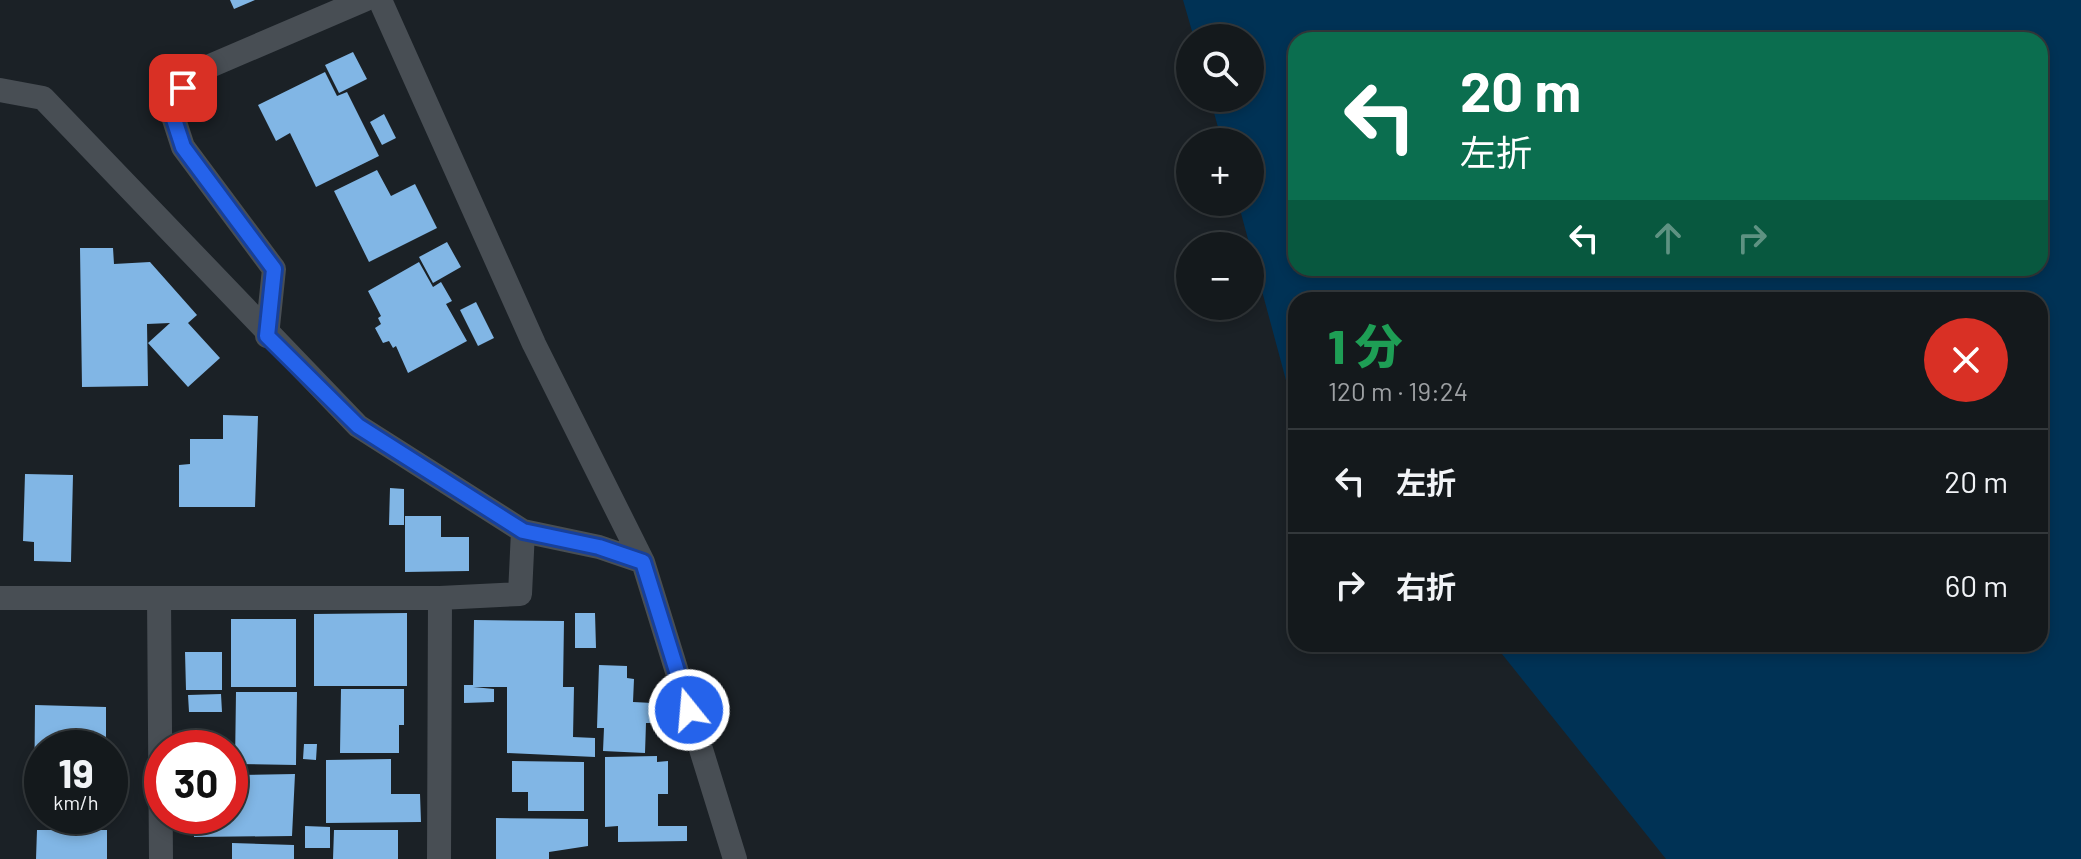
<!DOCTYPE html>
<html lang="ja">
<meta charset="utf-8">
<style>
:root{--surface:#14191c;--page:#212629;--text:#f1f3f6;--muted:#9da0a3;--line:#33383b}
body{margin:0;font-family:Barlow,"Noto Sans JP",sans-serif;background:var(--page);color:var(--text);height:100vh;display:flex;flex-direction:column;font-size:30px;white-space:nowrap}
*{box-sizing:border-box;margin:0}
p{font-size:26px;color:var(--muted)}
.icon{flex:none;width:44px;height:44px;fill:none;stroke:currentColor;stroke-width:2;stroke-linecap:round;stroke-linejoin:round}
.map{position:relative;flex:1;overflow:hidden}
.panel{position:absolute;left:1288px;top:292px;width:760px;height:360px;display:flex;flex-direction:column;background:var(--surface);border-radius:24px;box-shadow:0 4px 12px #0003,0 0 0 2px var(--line)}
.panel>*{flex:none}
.hud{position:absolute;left:1288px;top:32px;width:760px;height:244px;border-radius:24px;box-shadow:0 4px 12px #0003,0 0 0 2px var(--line);background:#0b6e4f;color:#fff;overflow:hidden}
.controls{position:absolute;left:1176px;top:24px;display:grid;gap:16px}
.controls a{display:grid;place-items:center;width:88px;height:88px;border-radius:50%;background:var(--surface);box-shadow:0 4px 12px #0003,0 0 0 2px var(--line);font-size:40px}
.speed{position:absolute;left:24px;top:730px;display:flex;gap:16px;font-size:40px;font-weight:700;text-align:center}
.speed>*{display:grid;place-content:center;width:104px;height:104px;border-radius:50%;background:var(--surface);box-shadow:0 4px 12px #0003,0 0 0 2px var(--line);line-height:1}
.speed small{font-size:20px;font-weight:400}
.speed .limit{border:12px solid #d22;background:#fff;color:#111}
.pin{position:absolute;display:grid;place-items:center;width:68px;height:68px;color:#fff;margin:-34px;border-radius:16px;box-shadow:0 4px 12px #0006}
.me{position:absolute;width:88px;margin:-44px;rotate:343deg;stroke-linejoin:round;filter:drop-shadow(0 0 6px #0008)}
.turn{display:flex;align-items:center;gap:28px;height:168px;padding:0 40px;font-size:36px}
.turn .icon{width:104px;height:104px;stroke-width:2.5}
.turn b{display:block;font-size:56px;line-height:68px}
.lanes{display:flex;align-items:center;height:76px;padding:0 40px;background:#0003;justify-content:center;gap:40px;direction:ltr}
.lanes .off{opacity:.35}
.round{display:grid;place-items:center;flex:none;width:84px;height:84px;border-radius:42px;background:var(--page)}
.headline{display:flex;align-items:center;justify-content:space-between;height:136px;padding:0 40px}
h1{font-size:48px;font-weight:800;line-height:60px;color:#1e9e55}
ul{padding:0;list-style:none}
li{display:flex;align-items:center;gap:24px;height:104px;padding:0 40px;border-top:2px solid var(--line)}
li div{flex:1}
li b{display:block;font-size:30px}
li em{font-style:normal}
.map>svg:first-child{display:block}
.green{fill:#003255;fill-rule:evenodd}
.building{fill:#81b6e5}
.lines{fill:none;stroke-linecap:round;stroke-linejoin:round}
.minor{stroke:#484e54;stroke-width:24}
.route-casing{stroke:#184099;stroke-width:20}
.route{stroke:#2563eb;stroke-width:14}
</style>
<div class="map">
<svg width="2081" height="859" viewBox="0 0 2081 859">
<rect width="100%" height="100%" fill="#1b2126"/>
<path class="green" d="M 1183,0 L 2081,0 L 2081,859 L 1666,859 L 1494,644 L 2040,644 L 2040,300 L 1296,300 L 1296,395 L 1287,384 L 1238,202 L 1250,202 L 1250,142 L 1222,142 L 1210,98 L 1250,98 L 1250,38 L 1194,38 ZM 1296,40 L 2040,40 L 2040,268 L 1296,268 Z"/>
<path class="building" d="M 230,0 L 255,0 L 234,9 Z
M 353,52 L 367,79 L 339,93 L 325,65 Z
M 325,72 L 337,96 L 347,92 L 379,156 L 316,187 L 290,133 L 276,141 L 258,105 Z
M 384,114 L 396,138 L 382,145 L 370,122 Z
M 377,170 L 391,196 L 415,184 L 437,228 L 369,262 L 334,191 Z
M 447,242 L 461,267 L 433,283 L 419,257 Z
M 80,248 L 113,248 L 114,264 L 150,262 L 197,315 L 188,323 L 220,358 L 188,387 L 148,343 L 170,323 L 147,324 L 148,386 L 82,387 Z
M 419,262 L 433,287 L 441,282 L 452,301 L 446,304 L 467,341 L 408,373 L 396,346 L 393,348 L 389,341 L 383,343 L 375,328 L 381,324 L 378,318 L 381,316 L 368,291 Z
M 476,302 L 494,338 L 478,346 L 460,310 Z
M 223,415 L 258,416 L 255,507 L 179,507 L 179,465 L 190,464 L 190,439 L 223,439 Z
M 25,474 L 73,475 L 71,562 L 34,561 L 34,542 L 23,541 Z
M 390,488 L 404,489 L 404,525 L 389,525 Z
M 405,516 L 441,516 L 441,537 L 469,537 L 469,571 L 405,572 Z
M 407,613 L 407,686 L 314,686 L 314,614 Z
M 575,613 L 595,613 L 596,648 L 575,648 Z
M 231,619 L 296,619 L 296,687 L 231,687 Z
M 474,620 L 564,621 L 563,687 L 574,687 L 573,737 L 595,738 L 595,757 L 507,753 L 507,687 L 473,687 L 494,689 L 494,702 L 464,703 L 464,685 L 473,685 Z
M 185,652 L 222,652 L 222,690 L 186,690 Z
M 599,665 L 627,666 L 627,678 L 634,679 L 633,702 L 653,703 L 652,723 L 646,723 L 645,753 L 603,751 L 604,728 L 597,728 Z
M 341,689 L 404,689 L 404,725 L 399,725 L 399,753 L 340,753 Z
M 236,692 L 297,692 L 296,765 L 235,764 Z
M 221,694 L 222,712 L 189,712 L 188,695 Z
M 35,705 L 106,707 L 106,748 L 42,748 L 42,813 L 34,813 Z
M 304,744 L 317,744 L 316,760 L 303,759 Z
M 657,756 L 657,762 L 668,761 L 668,794 L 658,794 L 658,826 L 687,826 L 687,841 L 618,842 L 618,826 L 605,827 L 605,757 Z
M 391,759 L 391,794 L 420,794 L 421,822 L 326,823 L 326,760 Z
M 512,761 L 584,762 L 584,811 L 528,811 L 528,792 L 512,792 Z
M 295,774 L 292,836 L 194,837 L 194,816 L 230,816 L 230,802 L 234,802 L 234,775 Z
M 496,818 L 588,819 L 588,846 L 549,852 L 549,859 L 496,859 Z
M 305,826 L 330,827 L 330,848 L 305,848 Z
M 37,830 L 107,830 L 107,859 L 36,859 Z
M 334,830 L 398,830 L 398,859 L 333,859 Z
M 232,843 L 294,845 L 294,859 L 232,859 Z"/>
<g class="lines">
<path class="minor" d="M 380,0 L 534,344 L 643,562 L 735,859
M 0,90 L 43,98 L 358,426 L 523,531 L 599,547 L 643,562
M 267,336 L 274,269 L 183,147 L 169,104 L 196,72 L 364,0
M 0,598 L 440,598 L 520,594 L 523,531
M 159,598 L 161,859
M 439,859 L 440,598"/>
</g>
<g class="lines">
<defs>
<path id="route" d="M 183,88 L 169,104 L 183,147 L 274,269 L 267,336 L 358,426 L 523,531 L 599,547 L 643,562 L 689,710"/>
</defs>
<use href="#route" class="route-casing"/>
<use href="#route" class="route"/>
</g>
</svg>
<div class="controls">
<a><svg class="icon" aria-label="search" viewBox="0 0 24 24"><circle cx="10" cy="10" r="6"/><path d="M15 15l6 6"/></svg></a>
<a>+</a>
<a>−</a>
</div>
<div class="speed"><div>19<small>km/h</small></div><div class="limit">30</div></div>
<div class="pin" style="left:183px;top:88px;background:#d93025"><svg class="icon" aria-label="arrive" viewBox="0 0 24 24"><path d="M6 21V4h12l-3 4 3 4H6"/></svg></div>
<svg class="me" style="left:689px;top:710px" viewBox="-20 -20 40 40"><circle r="17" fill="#2563eb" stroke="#fff" stroke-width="3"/><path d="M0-11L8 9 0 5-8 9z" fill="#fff"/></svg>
<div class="hud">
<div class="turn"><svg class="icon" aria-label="left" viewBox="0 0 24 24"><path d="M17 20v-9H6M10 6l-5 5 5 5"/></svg><div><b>20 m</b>左折</div></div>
<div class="lanes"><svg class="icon" aria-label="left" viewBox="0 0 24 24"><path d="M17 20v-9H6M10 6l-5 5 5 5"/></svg><svg class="icon off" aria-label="ahead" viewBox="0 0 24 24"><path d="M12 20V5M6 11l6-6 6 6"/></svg><svg class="icon off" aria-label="right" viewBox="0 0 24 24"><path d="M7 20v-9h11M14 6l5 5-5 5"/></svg></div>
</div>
<section class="panel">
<div class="headline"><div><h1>1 分</h1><p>120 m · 19:24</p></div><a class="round" style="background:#d93025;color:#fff"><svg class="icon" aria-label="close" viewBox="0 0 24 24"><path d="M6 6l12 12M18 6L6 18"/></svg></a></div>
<ul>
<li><svg class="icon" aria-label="left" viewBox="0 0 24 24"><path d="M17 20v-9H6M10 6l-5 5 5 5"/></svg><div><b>左折</b></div><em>20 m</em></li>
<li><svg class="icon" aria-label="right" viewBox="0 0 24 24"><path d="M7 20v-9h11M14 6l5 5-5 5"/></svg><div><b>右折</b></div><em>60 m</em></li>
</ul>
</section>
</div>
